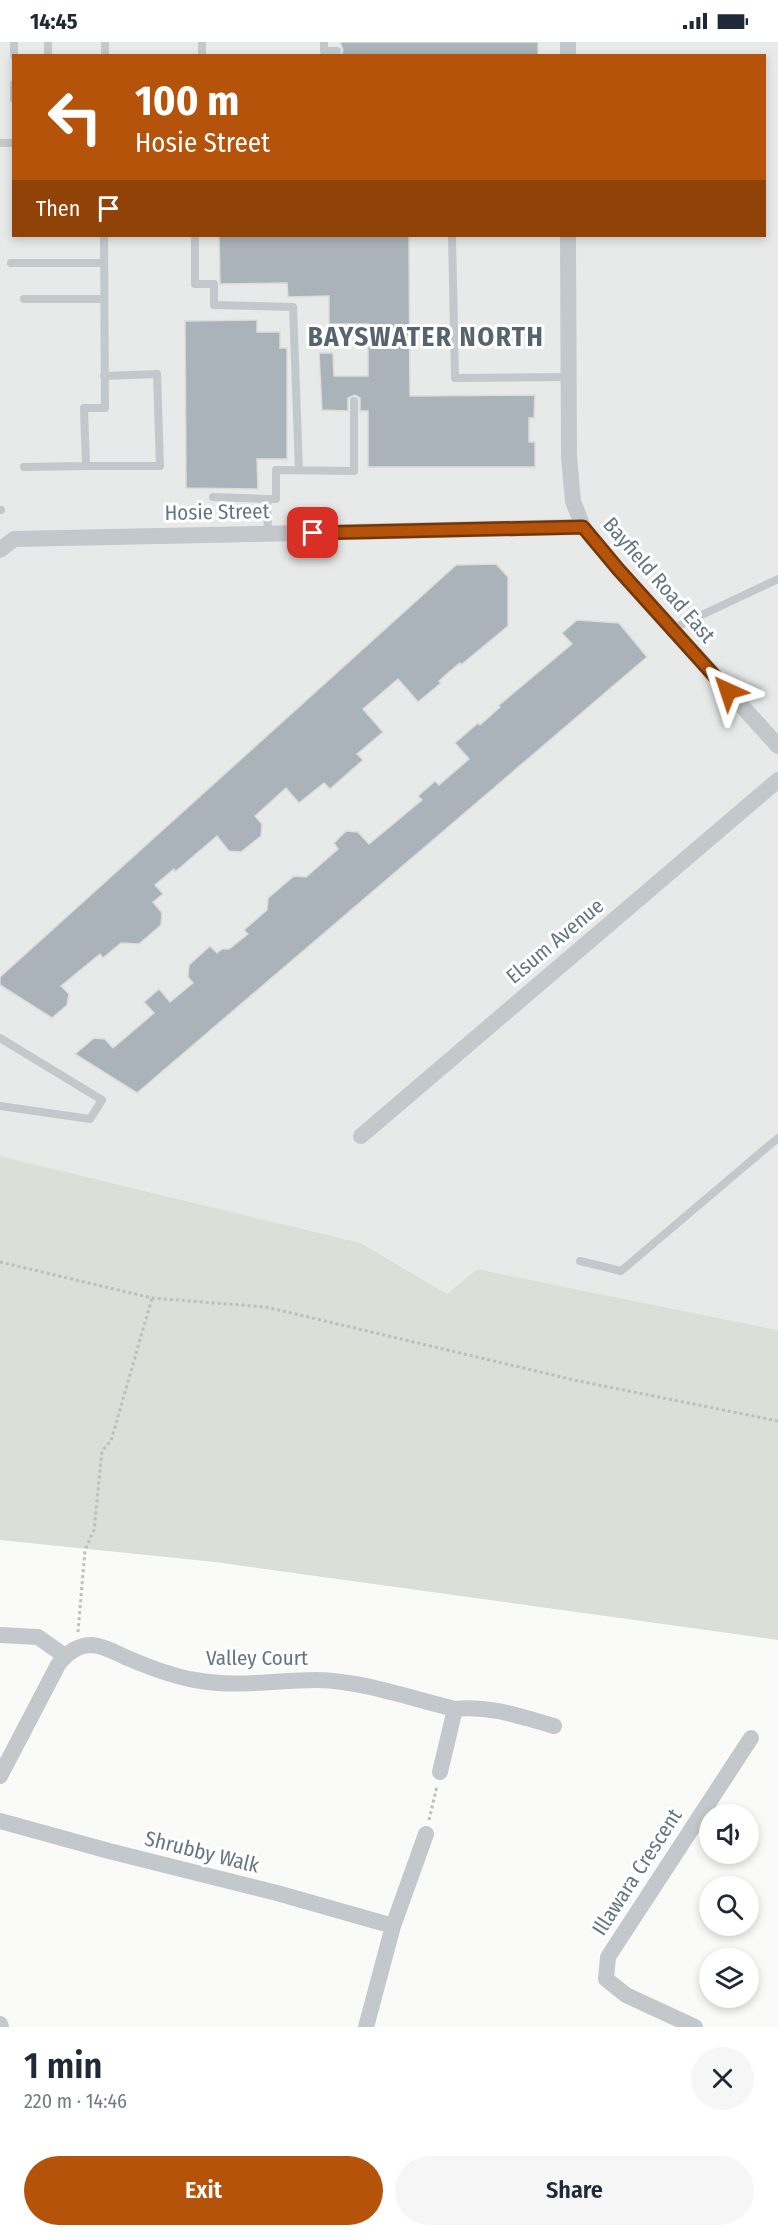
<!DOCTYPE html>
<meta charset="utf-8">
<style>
:root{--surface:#fff;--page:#f6f6f7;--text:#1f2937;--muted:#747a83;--accent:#b45309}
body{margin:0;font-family:"Fira Sans Condensed",sans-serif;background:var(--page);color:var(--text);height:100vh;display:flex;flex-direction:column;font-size:22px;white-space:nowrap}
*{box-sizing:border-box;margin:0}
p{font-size:20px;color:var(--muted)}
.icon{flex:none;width:33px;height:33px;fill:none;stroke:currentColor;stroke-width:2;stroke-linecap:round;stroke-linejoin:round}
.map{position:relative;height:1985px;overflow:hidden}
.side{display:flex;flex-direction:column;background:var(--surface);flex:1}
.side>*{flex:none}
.guide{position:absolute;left:12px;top:12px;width:754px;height:183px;border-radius:0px;box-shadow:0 3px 9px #0003;background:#b45309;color:#fff;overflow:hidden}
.buttons{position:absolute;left:699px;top:1762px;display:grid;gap:12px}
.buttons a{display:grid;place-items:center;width:60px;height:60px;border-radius:50%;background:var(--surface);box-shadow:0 3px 9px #0003;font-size:30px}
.pin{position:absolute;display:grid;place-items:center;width:51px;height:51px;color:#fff;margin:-26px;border-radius:12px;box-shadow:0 3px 9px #0006}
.me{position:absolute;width:66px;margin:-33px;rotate:318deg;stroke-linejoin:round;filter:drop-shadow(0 0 4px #0008)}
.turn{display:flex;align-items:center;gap:21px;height:126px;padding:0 24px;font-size:27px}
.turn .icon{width:78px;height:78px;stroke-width:2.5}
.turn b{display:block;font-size:42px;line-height:51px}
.then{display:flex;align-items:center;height:57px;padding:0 24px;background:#0003;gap:12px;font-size:22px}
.round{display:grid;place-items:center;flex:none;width:63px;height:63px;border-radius:32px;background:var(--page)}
.head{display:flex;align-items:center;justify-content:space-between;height:102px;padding:0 24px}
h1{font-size:36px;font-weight:600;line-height:45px}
.button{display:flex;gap:12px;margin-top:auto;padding:12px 24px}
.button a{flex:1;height:69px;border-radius:36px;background:var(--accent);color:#fff;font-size:24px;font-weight:600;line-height:69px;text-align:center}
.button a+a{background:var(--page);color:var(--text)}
.status{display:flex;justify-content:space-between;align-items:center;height:42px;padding:0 30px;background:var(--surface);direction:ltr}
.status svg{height:16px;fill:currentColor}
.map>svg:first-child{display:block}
.built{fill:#e8e9e9;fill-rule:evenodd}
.green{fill:#dadfd7}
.building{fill:#aab3b9;stroke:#dcdcda;stroke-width:1.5}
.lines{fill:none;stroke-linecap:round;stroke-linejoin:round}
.path{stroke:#bbbfc2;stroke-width:3;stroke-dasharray:3 3;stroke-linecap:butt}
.lane{stroke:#c3c8cc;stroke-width:8}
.street{stroke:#c3c8cc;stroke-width:16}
.route-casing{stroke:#753606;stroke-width:15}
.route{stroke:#b45309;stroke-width:10}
.labels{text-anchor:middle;stroke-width:6;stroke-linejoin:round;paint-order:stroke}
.street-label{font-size:21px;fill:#657683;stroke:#fff}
.district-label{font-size:27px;font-weight:bold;letter-spacing:1.5px;fill:#57646e;stroke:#fff}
</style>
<div class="status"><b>14:45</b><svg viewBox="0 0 49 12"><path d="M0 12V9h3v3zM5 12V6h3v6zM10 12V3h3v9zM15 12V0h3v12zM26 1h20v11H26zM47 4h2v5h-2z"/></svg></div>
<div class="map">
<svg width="778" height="1985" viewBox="0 0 778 1985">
<rect width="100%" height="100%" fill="#fafaf8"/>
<path class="built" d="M 0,0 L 778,0 L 778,1288 L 477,1227 L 447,1252 L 361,1201 L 0,1114 ZM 14,14 L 765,14 L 765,194 L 14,194 Z"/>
<path class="green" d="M 0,1114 L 361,1201 L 447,1252 L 477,1227 L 778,1288 L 778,1598 L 215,1520 L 0,1498 Z"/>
<path class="building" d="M 340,0 L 538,0 L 538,14 L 341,14 L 343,8 Z
M 219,194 L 409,194 L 410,354 L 535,353 L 534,376 L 529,376 L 529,400 L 535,400 L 535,425 L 368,425 L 368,369 L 360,369 L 360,356 L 355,353 L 348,356 L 348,369 L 322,368 L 319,311 L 333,311 L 334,334 L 368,334 L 368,282 L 329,282 L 329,254 L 288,255 L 287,241 L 220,242 Z
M 257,278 L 257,290 L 280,290 L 280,306 L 287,306 L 287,417 L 257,417 L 258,447 L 186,446 L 185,279 Z
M 496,522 L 508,535 L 508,584 L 461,623 L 460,621 L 449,630 L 439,639 L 441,641 L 418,660 L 398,637 L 363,667 L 383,690 L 357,712 L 363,718 L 330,747 L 324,741 L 299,761 L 286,746 L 255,774 L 262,782 L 261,794 L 241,810 L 229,809 L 217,794 L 175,830 L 174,827 L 155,843 L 163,852 L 153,860 L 162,871 L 161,883 L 139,902 L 121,901 L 103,916 L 100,912 L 61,944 L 69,952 L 67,963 L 52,976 L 0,943 L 0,935 L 456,523 Z
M 577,578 L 619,581 L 647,615 L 137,1051 L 75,1012 L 94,996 L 105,997 L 113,1006 L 154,971 L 144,960 L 159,947 L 170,960 L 193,941 L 188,935 L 189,923 L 210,904 L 217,911 L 222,907 L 229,907 L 248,892 L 244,888 L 267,868 L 268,856 L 294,834 L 306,835 L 338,807 L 334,801 L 346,789 L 358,790 L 369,802 L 422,758 L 418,754 L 435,739 L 439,743 L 469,717 L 455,701 L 478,681 L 480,683 L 500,665 L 498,664 L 572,602 L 562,591 Z"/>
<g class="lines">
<path class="path" d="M 0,1220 L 152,1256 L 266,1265 L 574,1338 L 778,1379
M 78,1590 L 85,1508 L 94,1488 L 102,1409 L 111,1399 L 152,1256
M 429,1778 L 437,1744"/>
<path class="lane" d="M 48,0 L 48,14
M 202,0 L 202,14
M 324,0 L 324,9 L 337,9
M 14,14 L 14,0
M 105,14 L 105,0
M 14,42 L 14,57
M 2,101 L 14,101
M 195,194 L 195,242 L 214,242 L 214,263 L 293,265 L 299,428
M 452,194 L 455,336 L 569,335
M 11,221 L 104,221
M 24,257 L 104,257
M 86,424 L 160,424 L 157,332 L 104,334
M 24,425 L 86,424 L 84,366 L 105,366 L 104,194
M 213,455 L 267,457
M 0,468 L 1,468
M 268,492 L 267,457 L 276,457 L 276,428 L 354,429 L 354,359
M 672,587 L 778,537
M 0,996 L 102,1058 L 90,1077 L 0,1064
M 580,1219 L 621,1229 L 778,1096"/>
<path class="street" d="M 568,0 L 568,14
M 568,194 L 569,415 L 573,459 L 583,485 L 618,527 L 778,704
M 0,508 L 14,497 L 583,485
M 361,1094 L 778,738
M 0,1593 L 38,1595 L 65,1614
M 455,1667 C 490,1663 521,1675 554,1684
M 0,1734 L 58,1623 C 66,1612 77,1603 92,1603 C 106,1604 117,1612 130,1617 C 151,1626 172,1634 195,1638 C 236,1646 276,1638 317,1638 C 364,1639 409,1656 455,1667 L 440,1730
M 0,1779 L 109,1809 L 277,1851 L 393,1884
M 0,1982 L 1,1985
M 366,1985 L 393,1884 L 426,1792
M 695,1985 L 626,1953 L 606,1937 L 608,1915 L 751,1696"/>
</g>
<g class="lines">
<defs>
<path id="route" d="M 313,491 L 583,485 L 618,527 L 728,649"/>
</defs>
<use href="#route" class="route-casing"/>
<use href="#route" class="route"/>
</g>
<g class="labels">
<g class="street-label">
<text transform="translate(217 470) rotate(-1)" y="7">Hosie Street</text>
<text transform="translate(659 538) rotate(49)" y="7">Bayfield Road East</text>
<text transform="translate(555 899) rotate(-40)" y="7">Elsum Avenue</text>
<text x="257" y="1623">Valley Court</text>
<text transform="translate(202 1810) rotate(14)" y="7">Shrubby Walk</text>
<text transform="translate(637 1830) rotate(-57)" y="7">Illawara Crescent</text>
</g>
<g class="district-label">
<text x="426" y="304">BAYSWATER NORTH</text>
</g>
</g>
</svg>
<div class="buttons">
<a><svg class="icon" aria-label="sound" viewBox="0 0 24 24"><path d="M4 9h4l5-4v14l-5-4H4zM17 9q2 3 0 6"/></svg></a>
<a><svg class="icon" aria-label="search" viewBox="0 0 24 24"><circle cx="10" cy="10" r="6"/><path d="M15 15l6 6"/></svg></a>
<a><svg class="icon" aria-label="layers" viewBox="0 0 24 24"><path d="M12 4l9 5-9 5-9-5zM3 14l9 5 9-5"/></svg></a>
</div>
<div class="pin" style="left:313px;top:491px;background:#d93025"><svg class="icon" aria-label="arrive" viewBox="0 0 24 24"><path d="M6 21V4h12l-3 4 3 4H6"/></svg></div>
<svg class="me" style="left:728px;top:649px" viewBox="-20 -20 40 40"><path d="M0-17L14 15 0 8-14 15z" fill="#b45309" stroke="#fff" stroke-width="4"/></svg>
<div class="guide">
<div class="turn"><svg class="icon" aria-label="left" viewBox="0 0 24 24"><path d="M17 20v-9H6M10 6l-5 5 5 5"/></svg><div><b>100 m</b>Hosie Street</div></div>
<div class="then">Then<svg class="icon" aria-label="arrive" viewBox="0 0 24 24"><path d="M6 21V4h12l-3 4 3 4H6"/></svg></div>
</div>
</div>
<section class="side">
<div class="head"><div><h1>1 min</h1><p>220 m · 14:46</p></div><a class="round"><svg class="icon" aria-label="close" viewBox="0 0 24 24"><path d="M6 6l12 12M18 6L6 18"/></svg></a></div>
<div class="button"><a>Exit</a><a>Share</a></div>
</section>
